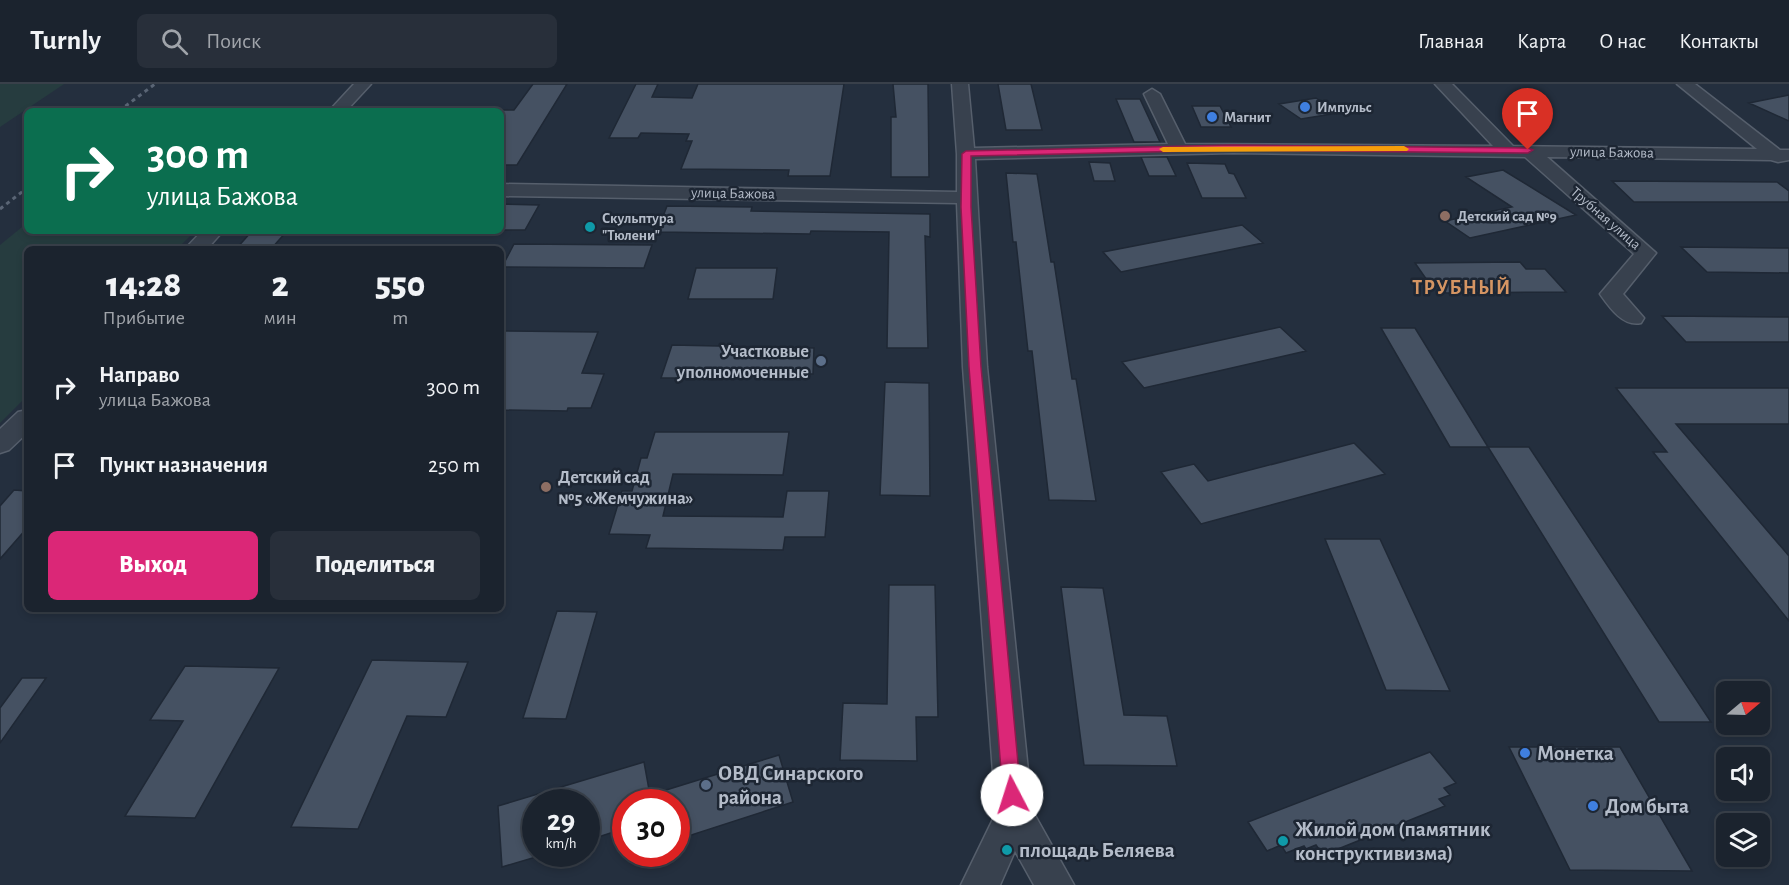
<!DOCTYPE html>
<html lang="ru">
<meta charset="utf-8">
<style>
:root{--surface:#1b232e;--page:#282f3a;--text:#f1f3f6;--muted:#a0a4aa;--line:#39404a;--accent:#db2777}
body{margin:0;font-family:"Alegreya Sans",sans-serif;background:var(--page);color:var(--text);height:100vh;display:flex;flex-direction:column;font-size:22px;white-space:nowrap}
*{box-sizing:border-box;margin:0}
p{font-size:20px;color:var(--muted)}
.icon{flex:none;width:33px;height:33px;fill:none;stroke:currentColor;stroke-width:2;stroke-linecap:round;stroke-linejoin:round}
.map{position:relative;flex:1;overflow:hidden}
.side{position:absolute;left:24px;top:162px;width:480px;height:366px;display:flex;flex-direction:column;background:var(--surface);border-radius:9px;box-shadow:0 3px 9px #0003,0 0 0 2px var(--line)}
.side>*{flex:none}
.top-card{position:absolute;left:24px;top:24px;width:480px;height:126px;border-radius:9px;box-shadow:0 3px 9px #0003,0 0 0 2px var(--line);background:#0b6e4f;color:#fff;overflow:hidden}
.needle{width:39px;rotate:71deg}
.fabs{position:absolute;left:1716px;top:597px;display:grid;gap:12px}
.fabs a{display:grid;place-items:center;width:54px;height:54px;border-radius:9px;background:var(--surface);box-shadow:0 3px 9px #0003,0 0 0 2px var(--line);font-size:30px}
.speed{position:absolute;left:522px;top:705px;display:flex;gap:12px;font-size:30px;font-weight:700;text-align:center}
.speed>*{display:grid;place-content:center;width:78px;height:78px;border-radius:50%;background:var(--surface);box-shadow:0 3px 9px #0003,0 0 0 2px var(--line);line-height:1}
.speed small{font-size:15px;font-weight:400}
.speed .limit{border:9px solid #d22;background:#fff;color:#111}
.pin{position:absolute;display:grid;place-items:center;width:51px;height:51px;color:#fff;margin:-62px -26px;border-radius:50% 50% 50% 0;rotate:-45deg;box-shadow:0 0 6px #0007}
.pin .icon{rotate:45deg}
.me{position:absolute;width:66px;margin:-33px;rotate:355deg;stroke-linejoin:round;filter:drop-shadow(0 0 4px #0008)}
.turn{display:flex;align-items:center;gap:21px;height:126px;padding:0 24px;font-size:27px}
.turn .icon{width:78px;height:78px;stroke-width:2.5}
.turn b{display:block;font-size:42px;line-height:51px}
.eta{display:flex;justify-content:space-evenly;align-items:center;height:102px;text-align:center}
.eta b{font-size:36px;font-weight:800;line-height:42px}
.cta{display:flex;gap:12px;margin-top:auto;padding:12px 24px}
.cta a{flex:1;height:69px;border-radius:9px;background:var(--accent);color:#fff;font-size:24px;font-weight:800;line-height:69px;text-align:center}
.cta a+a{background:var(--page);color:var(--text)}
ul{padding:0;list-style:none}
li{display:flex;align-items:center;gap:18px;height:78px;padding:0 24px}
li div{flex:1}
li b{display:block;font-size:22px}
li em{font-style:normal}
header{display:flex;align-items:center;gap:36px;box-sizing:border-box;height:84px;padding:0 30px;background:var(--surface);border-bottom:2px solid var(--line)}
header strong{font-size:28px}
nav{display:flex;gap:33px;margin-inline-start:auto;font-size:21px}
.search{width:420px;height:54px;background:var(--page);display:flex;align-items:center;gap:15px;box-sizing:border-box;padding:0 21px;border-radius:9px;color:var(--muted);font-size:22px}
.map>svg:first-child{display:block}
.green{fill:#263c3f}
.building{fill:#455162;stroke:#1f2835;stroke-width:1.5}
.lines{fill:none;stroke-linecap:round;stroke-linejoin:round}
.street-casing{stroke:#565f6c;stroke-width:3}
.street{fill:#38414e;fill-rule:evenodd}
.rail{stroke:#5a6575;stroke-width:3;stroke-dasharray:4 4;stroke-linecap:butt}
.route{fill:#db2777;stroke:#8e194d;stroke-width:1.5}
.slow{fill:#f59e0b}
.shop-dot{fill:#3f7fe0;stroke:#1d2633;stroke-width:2}
.education-dot{fill:#8d6e63;stroke:#1d2633;stroke-width:2}
.culture-dot{fill:#0f9aa8;stroke:#1d2633;stroke-width:2}
.service-dot{fill:#5c6f8a;stroke:#1d2633;stroke-width:2}
.labels{text-anchor:middle;stroke-width:5;stroke-linejoin:round;paint-order:stroke}
.far-poi-label{font-size:15px;font-weight:bold;fill:#b4bcc9;stroke:#1d2633;text-anchor:start}
.far-street-label{font-size:15px;fill:#b4bcc9;stroke:#1d2633}
.poi-label{font-size:18px;font-weight:bold;fill:#b4bcc9;stroke:#1d2633;text-anchor:end}
.far-district-label{font-size:20px;font-weight:bold;letter-spacing:1.5px;fill:#d59563;stroke:#1d2633}
.near-poi-label{font-size:21px;font-weight:bold;fill:#b4bcc9;stroke:#1d2633;text-anchor:start}
</style>
<header>
<strong>Turnly</strong>
<div class="search"><svg class="icon" aria-label="search" viewBox="0 0 24 24"><circle cx="10" cy="10" r="6"/><path d="M15 15l6 6"/></svg>Поиск</div>
<nav><a>Главная</a><a>Карта</a><a>О нас</a><a>Контакты</a></nav>
</header>
<div class="map">
<svg width="1789" height="801" viewBox="0 0 1789 801">
<rect width="100%" height="100%" fill="#242f3e"/>
<path class="green" d="M 0,0 L 64,0 L 0,43 Z
M 27,139 L 27,147 L 195,147 L 177,165 L 27,165 L 27,312 L 0,339 L 0,161 Z"/>
<path class="building" d="M 533,0 L 567,0 L 517,81 L 501,81 L 501,26 L 514,26 Z
M 636,0 L 658,0 L 652,13 L 692,14 L 698,0 L 844,0 L 830,92 L 788,92 L 789,86 L 681,85 L 692,57 L 686,57 L 689,50 L 641,49 L 638,54 L 609,54 Z
M 893,0 L 928,0 L 929,93 L 891,93 L 891,33 L 896,33 Z
M 998,0 L 1031,0 L 1042,46 L 1006,46 Z
M 1789,11 L 1789,37 L 1749,19 Z
M 1316,14 L 1338,29 L 1301,35 L 1279,20 Z
M 1116,15 L 1140,15 L 1160,58 L 1134,58 Z
M 1192,22 L 1220,22 L 1231,43 L 1201,43 Z
M 1141,73 L 1167,73 L 1176,92 L 1149,92 Z
M 1089,78 L 1110,79 L 1115,97 L 1094,97 Z
M 1187,79 L 1225,80 L 1229,89 L 1234,90 L 1246,114 L 1202,114 Z
M 1503,86 L 1576,131 L 1470,154 L 1445,137 L 1512,123 L 1466,93 Z
M 1006,89 L 1037,90 L 1051,178 L 1054,178 L 1072,295 L 1076,295 L 1096,417 L 1049,416 L 1032,267 L 1028,267 L 1016,158 L 1013,158 Z
M 1612,97 L 1777,98 L 1789,107 L 1789,118 L 1634,118 Z
M 501,120 L 539,121 L 525,146 L 501,146 Z
M 667,122 L 752,123 L 751,127 L 930,130 L 930,153 L 925,152 L 928,264 L 887,264 L 889,148 L 811,147 L 810,150 L 657,148 Z
M 1242,141 L 1263,159 L 1121,188 L 1103,168 Z
M 252,147 L 287,147 L 271,165 L 236,165 Z
M 514,160 L 652,161 L 644,184 L 502,183 Z
M 1681,163 L 1789,164 L 1789,189 L 1707,188 Z
M 1520,178 L 1526,185 L 1545,185 L 1566,208 L 1446,209 L 1439,199 L 1429,199 L 1415,179 Z
M 696,184 L 777,184 L 773,215 L 688,215 Z
M 1662,232 L 1789,233 L 1789,258 L 1686,258 Z
M 1280,243 L 1306,267 L 1144,304 L 1122,278 Z
M 1381,244 L 1415,244 L 1488,363 L 1450,363 Z
M 501,247 L 598,248 L 582,289 L 604,290 L 591,324 L 568,324 L 567,327 L 501,326 Z
M 672,261 L 814,264 L 813,290 L 703,288 L 702,294 L 661,294 Z
M 885,298 L 929,299 L 930,412 L 880,411 Z
M 1616,304 L 1789,304 L 1789,340 L 1676,340 L 1789,472 L 1789,537 L 1653,368 L 1667,368 Z
M 655,348 L 789,348 L 783,391 L 673,390 L 663,432 L 783,433 L 787,407 L 829,407 L 825,453 L 785,453 L 783,466 L 646,464 L 650,451 L 609,450 L 622,407 L 632,407 L 641,374 L 647,374 Z
M 1354,359 L 1385,390 L 1201,440 L 1161,388 L 1194,380 L 1208,397 Z
M 1488,363 L 1529,363 L 1711,638 L 1659,638 Z
M 14,406 L 27,407 L 27,444 L 0,475 L 0,422 Z
M 1325,455 L 1380,455 L 1450,607 L 1386,606 Z
M 889,501 L 935,501 L 938,633 L 916,633 L 917,677 L 840,676 L 843,619 L 887,620 Z
M 1061,503 L 1103,504 L 1124,631 L 1167,632 L 1177,682 L 1084,681 Z
M 557,527 L 597,528 L 566,635 L 523,634 Z
M 372,576 L 468,578 L 446,633 L 407,632 L 358,745 L 291,743 Z
M 185,582 L 279,584 L 195,734 L 125,732 L 183,637 L 150,636 Z
M 22,594 L 46,594 L 0,659 L 0,624 Z
M 1509,663 L 1620,663 L 1692,787 L 1570,786 Z
M 1430,668 L 1456,699 L 1444,704 L 1450,711 L 1439,715 L 1445,722 L 1323,771 L 1316,761 L 1306,765 L 1304,762 L 1286,769 L 1281,761 L 1267,767 L 1248,738 Z
M 779,671 L 793,718 L 676,756 L 676,718 L 626,718 L 626,744 L 586,757 L 586,718 L 536,718 L 536,773 L 502,783 L 498,722 L 644,678 L 650,711 Z"/>
<g class="lines">
<defs>
<path id="street" d="M 354,0 L 371,0 L 346,27 L 329,27 Z
M 952,0 L 968,0 L 974,64 L 1168,60 L 1144,10 L 1152,5 L 1160,10 L 1185,60 L 1493,62 L 1435,0 L 1452,0 L 1513,62 L 1757,65 L 1677,0 L 1695,0 L 1780,66 L 1789,66 L 1789,76 L 1778,78 L 1771,76 L 1547,73 L 1656,169 L 1623,210 L 1644,234 L 1641,239 C 1623,243 1610,224 1600,210 L 1634,170 L 1525,73 L 1233,69 L 975,75 L 987,283 L 1032,726 L 1074,801 L 1034,801 L 1015,767 L 1000,801 L 961,801 L 996,729 L 963,283 L 957,119 L 501,112 L 501,100 L 957,108 L 957,70 Z
M 202,147 L 223,147 L 207,165 L 185,165 Z
M 27,326 L 27,349 L 9,366 L 0,369 L 0,345 L 18,328 Z"/>
</defs>
<use href="#street" class="street-casing"/>
<use href="#street" class="street"/>
<path class="rail" d="M 119,27 L 155,0
M 0,125 L 27,104"/>
</g>
<path class="route" d="M 1233,61 L 1528,64 L 1533,66 L 1528,69 L 1233,66 L 971,72 L 971,123 L 981,283 L 1021,711 L 1018,717 L 1012,719 L 1006,717 L 1003,711 L 969,283 L 961,123 L 962,70 L 966,67 Z"/>
<path class="slow" d="M 1404,62 L 1409,65 L 1407,67 L 1163,68 L 1159,65 L 1163,63 Z"/>
<g class="shop-dot">
<circle cx="1305" cy="23" r="6"/>
<circle cx="1212" cy="33" r="6"/>
<circle cx="1525" cy="669" r="6"/>
<circle cx="1593" cy="722" r="6"/>
</g>
<g class="education-dot">
<circle cx="1445" cy="132" r="6"/>
<circle cx="546" cy="403" r="6"/>
</g>
<g class="culture-dot">
<circle cx="590" cy="143" r="6"/>
<circle cx="1283" cy="757" r="6"/>
<circle cx="1007" cy="766" r="6"/>
</g>
<g class="service-dot">
<circle cx="821" cy="277" r="6"/>
<circle cx="706" cy="701" r="6"/>
</g>
<g class="labels">
<g class="far-poi-label">
<text x="1317" y="28">Импульс</text>
<text x="1224" y="38">Магнит</text>
<text x="1457" y="137">Детский сад №9</text>
<text x="602" y="139">Скульптура<tspan x="602" dy="17">"Тюлени"</tspan></text>
</g>
<g class="far-street-label">
<text transform="translate(1612 68) rotate(1)" y="5">улица Бажова</text>
<text transform="translate(733 109) rotate(1)" y="5">улица Бажова</text>
<text transform="translate(1606 134) rotate(41)" y="5">Трубная улица</text>
</g>
<g class="poi-label">
<text x="809" y="273">Участковые<tspan x="809" dy="21">уполномоченные</tspan></text>
<text x="558" y="399" text-anchor="start">Детский сад<tspan x="558" dy="21">№5 «Жемчужина»</tspan></text>
</g>
<g class="far-district-label">
<text x="1462" y="210">ТРУБНЫЙ</text>
</g>
<g class="near-poi-label">
<text x="1537" y="676">Монетка</text>
<text x="718" y="696">ОВД Синарского<tspan x="718" dy="24">района</tspan></text>
<text x="1605" y="729">Дом быта</text>
<text x="1295" y="752">Жилой дом (памятник<tspan x="1295" dy="24">конструктивизма)</tspan></text>
<text x="1019" y="773">площадь Беляева</text>
</g>
</g>
</svg>
<div class="fabs">
<a><svg class="needle" viewBox="-14 -14 28 28"><path d="M0-13l5 13h-10z" fill="#e53935"/><path d="M0 13l5-13h-10z" fill="#a0a4aa"/></svg></a>
<a><svg class="icon" aria-label="sound" viewBox="0 0 24 24"><path d="M4 9h4l5-4v14l-5-4H4zM17 9q2 3 0 6"/></svg></a>
<a><svg class="icon" aria-label="layers" viewBox="0 0 24 24"><path d="M12 4l9 5-9 5-9-5zM3 14l9 5 9-5"/></svg></a>
</div>
<div class="speed"><div>29<small>km/h</small></div><div class="limit">30</div></div>
<div class="pin" style="left:1528px;top:66px;background:#d93025"><svg class="icon" aria-label="arrive" viewBox="0 0 24 24"><path d="M6 21V4h12l-3 4 3 4H6"/></svg></div>
<svg class="me" style="left:1012px;top:711px" viewBox="-20 -20 40 40"><circle r="19" fill="#fff"/><path d="M0-13L10 11 0 6-10 11z" fill="#db2777"/></svg>
<div class="top-card">
<div class="turn"><svg class="icon" aria-label="right" viewBox="0 0 24 24"><path d="M7 20v-9h11M14 6l5 5-5 5"/></svg><div><b>300 m</b>улица Бажова</div></div>
</div>
<section class="side">
<div class="eta">
<div><b>14:28</b><p>Прибытие</p></div>
<div><b>2</b><p>мин</p></div>
<div><b>550</b><p>m</p></div>
</div>
<ul>
<li><svg class="icon" aria-label="right" viewBox="0 0 24 24"><path d="M7 20v-9h11M14 6l5 5-5 5"/></svg><div><b>Направо</b><p>улица Бажова</p></div><em>300 m</em></li>
<li><svg class="icon" aria-label="arrive" viewBox="0 0 24 24"><path d="M6 21V4h12l-3 4 3 4H6"/></svg><div><b>Пункт назначения</b></div><em>250 m</em></li>
</ul>
<div class="cta"><a>Выход</a><a>Поделиться</a></div>
</section>
</div>
